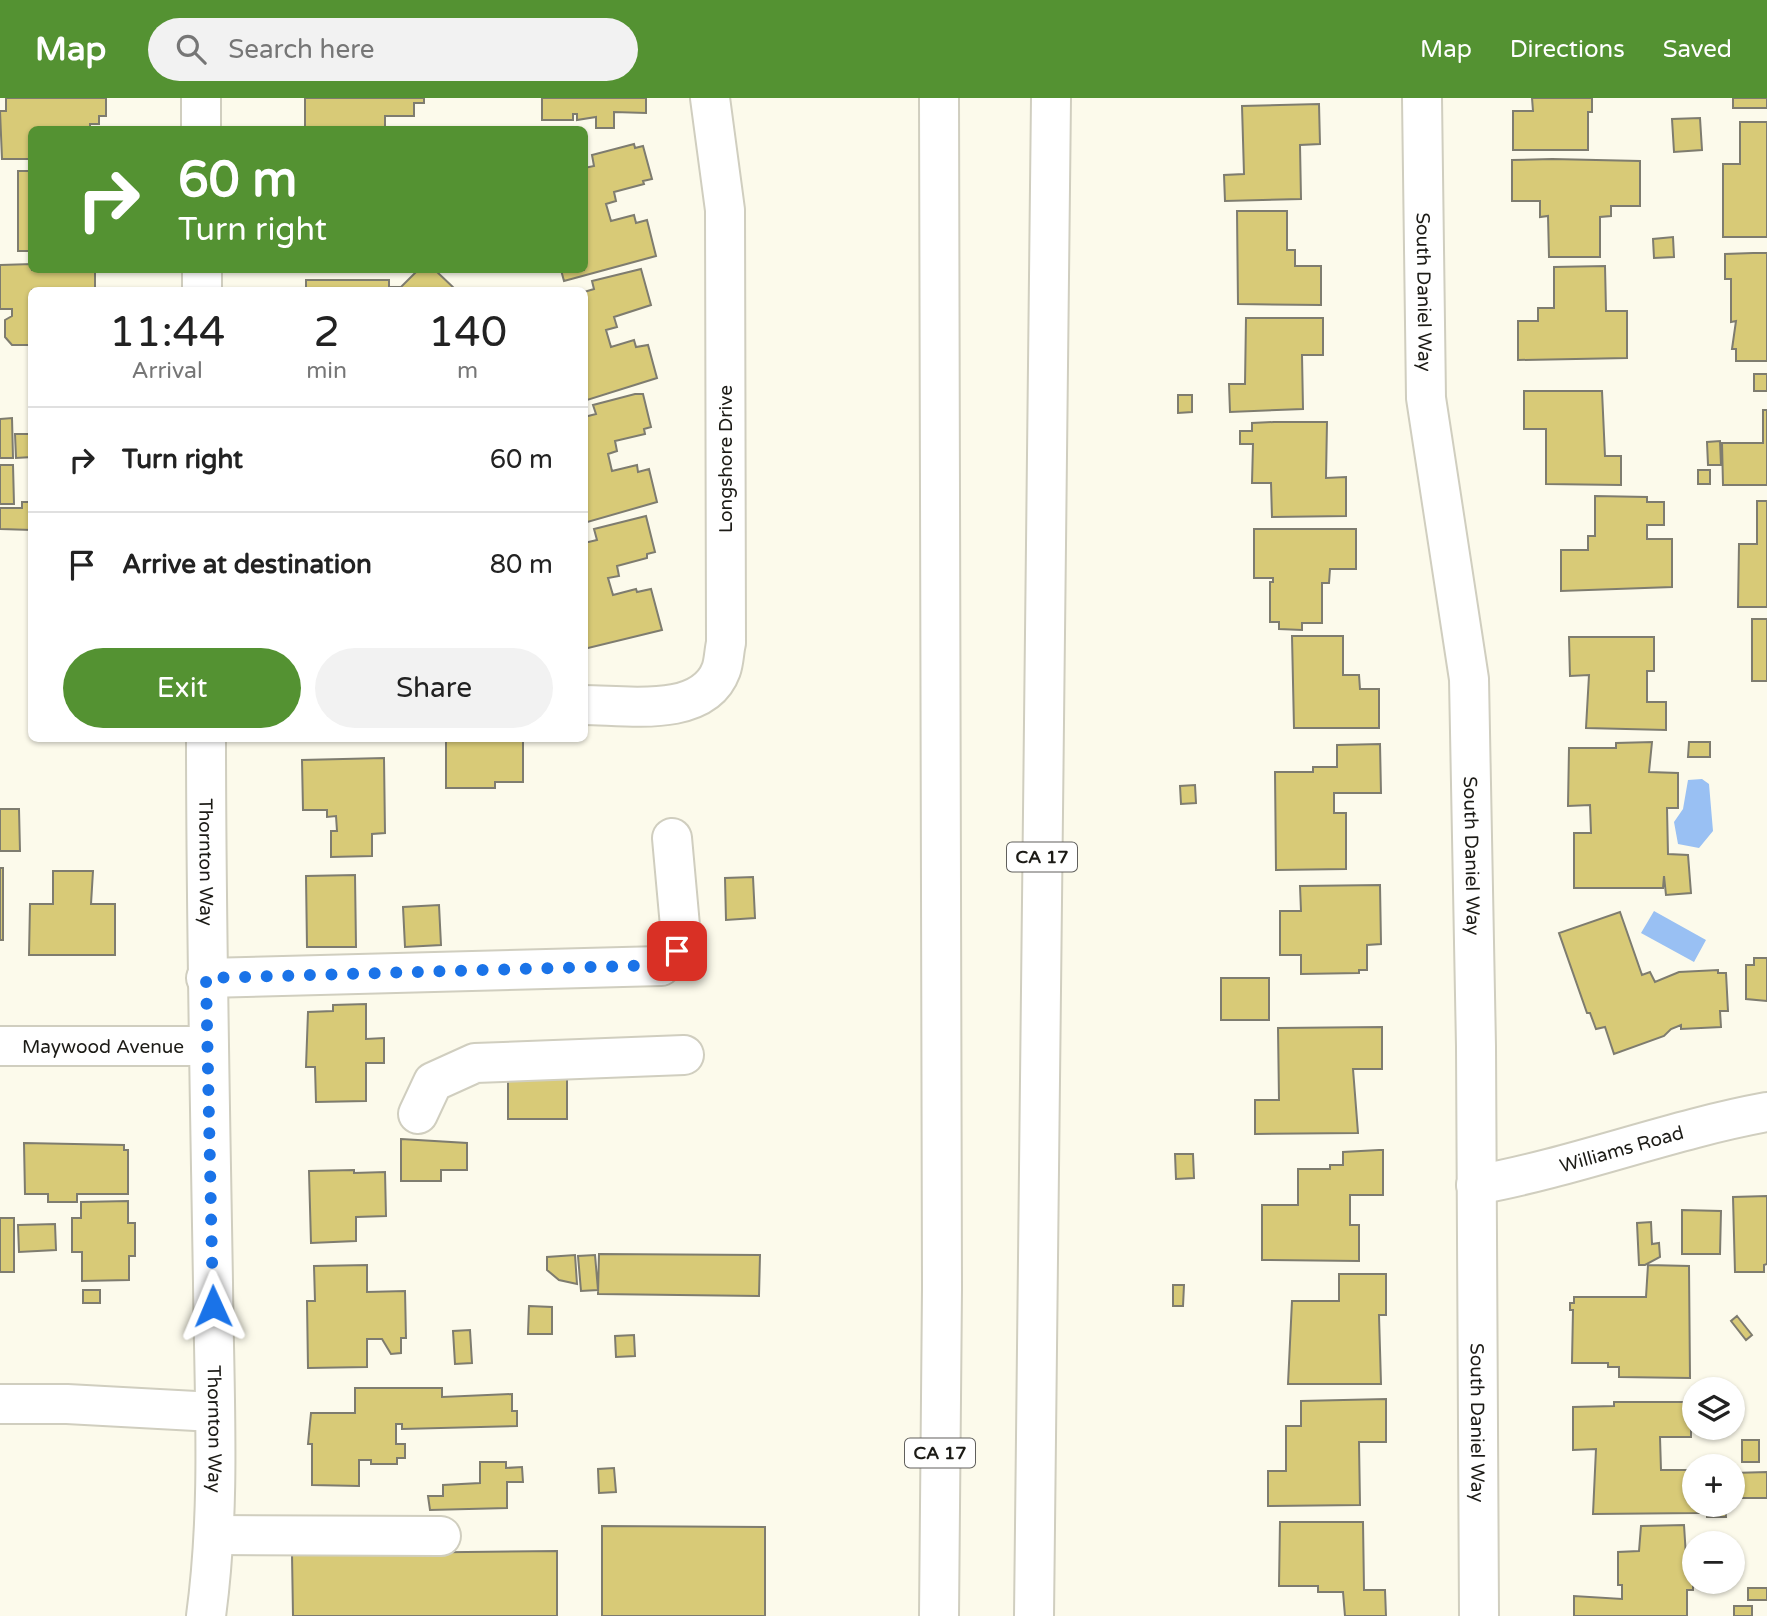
<!DOCTYPE html>
<meta charset="utf-8">
<style>
:root{--surface:#fff;--page:#f2f2f2;--text:#222;--muted:#767676;--line:#e0e0e0;--accent:#549232}
body{margin:0;font-family:"Varela Round",sans-serif;background:var(--page);color:var(--text);height:100vh;display:flex;flex-direction:column;font-size:26px;white-space:nowrap}
*{box-sizing:border-box;margin:0}
p{font-size:23px;color:var(--muted)}
.icon{flex:none;width:38px;height:38px;fill:none;stroke:currentColor;stroke-width:2;stroke-linecap:round;stroke-linejoin:round}
.map{position:relative;flex:1;overflow:hidden}
.details{position:absolute;left:28px;top:189px;width:560px;height:455px;display:flex;flex-direction:column;background:var(--surface);border-radius:10px;box-shadow:0 2px 5px #0004}
.details>*{flex:none}
.banner{position:absolute;left:28px;top:28px;width:560px;height:147px;border-radius:10px;box-shadow:0 2px 5px #0004;background:#549232;color:#fff;overflow:hidden}
.buttons{position:absolute;left:1682px;top:1279px;display:grid;gap:14px}
.buttons a{display:grid;place-items:center;width:63px;height:63px;border-radius:50%;background:var(--surface);box-shadow:0 2px 5px #0004;font-size:35px}
.pin{position:absolute;display:grid;place-items:center;width:60px;height:60px;color:#fff;margin:-30px;border-radius:14px;box-shadow:0 4px 10px #0006}
.me{position:absolute;width:77px;margin:-38px;rotate:359deg;stroke-linejoin:round;filter:drop-shadow(0 0 5px #0008)}
.turn{display:flex;align-items:center;gap:24px;height:147px;padding:0 35px;font-size:32px}
.turn .icon{width:91px;height:91px;stroke-width:2.5}
.turn b{display:block;font-size:49px;line-height:60px}
.eta{display:flex;justify-content:space-evenly;align-items:center;height:119px;text-align:center}
.eta b{font-size:42px;font-weight:600;line-height:49px}
.cta{display:flex;gap:14px;margin-top:auto;padding:14px 35px}
.cta a{flex:1;height:80px;border-radius:42px;background:var(--accent);color:#fff;font-size:28px;font-weight:600;line-height:80px;text-align:center}
.cta a+a{background:var(--page);color:var(--text)}
ul{padding:0;list-style:none}
li{display:flex;align-items:center;gap:21px;height:105px;padding:0 35px;border-top:2px solid var(--line)}
li div{flex:1}
li b{display:block;font-size:26px}
li em{font-style:normal}
header{display:flex;align-items:center;gap:42px;box-sizing:border-box;height:98px;padding:0 35px;background:var(--accent);color:#fff}
header strong{font-size:33px}
nav{display:flex;gap:38px;margin-inline-start:auto;font-size:24px}
.search{width:490px;height:63px;background:var(--page);display:flex;align-items:center;gap:18px;box-sizing:border-box;padding:0 24px;border-radius:38px;color:var(--muted);font-size:26px}
.map>svg:first-child{display:block}
.water{fill:#99c0f3}
.building{fill:#d8ca77;stroke:#7e7c6f;stroke-width:2}
.lines{fill:none;stroke-linecap:round;stroke-linejoin:round}
.minor-casing{stroke:#d0cebf;stroke-width:42}
.highway-casing{stroke:#d0cebf;stroke-width:42}
.minor{stroke:#fff;stroke-width:38}
.highway{stroke:#fff;stroke-width:38}
.route{stroke:#1a73e8;stroke-width:12;stroke-dasharray:0 21.6}
.labels{text-anchor:middle;stroke-width:7;stroke-linejoin:round;paint-order:stroke}
.shield{fill:#fff;stroke:#605f5c;stroke-width:2}
.shield-label{font-size:18px;font-weight:bold;fill:#1c1b16}
.street-label{font-size:19px;fill:#1c1b16;stroke:#fff}
</style>
<header>
<strong>Map</strong>
<div class="search"><svg class="icon" aria-label="search" viewBox="0 0 24 24"><circle cx="10" cy="10" r="6"/><path d="M15 15l6 6"/></svg>Search here</div>
<nav><a>Map</a><a>Directions</a><a>Saved</a></nav>
</header>
<div class="map">
<svg width="1767" height="1518" viewBox="0 0 1767 1518">
<rect width="100%" height="100%" fill="#fcfaeb"/>
<path class="water" d="M 1702,681 L 1709,686 L 1713,733 L 1699,750 L 1678,746 L 1674,724 L 1683,711 L 1688,682 Z
M 1654,813 L 1706,842 L 1694,864 L 1641,835 Z"/>
<path class="building" d="M 6,0 L 106,0 L 106,18 L 99,18 L 99,26 L 90,26 L 90,32 L 32,32 L 32,61 L 2,61 L 0,13 L 6,13 Z
M 305,0 L 424,0 L 424,5 L 414,5 L 414,18 L 385,18 L 385,32 L 305,32 Z
M 542,0 L 646,0 L 646,15 L 614,14 L 614,30 L 596,30 L 596,19 L 577,22 L 577,16 L 573,16 L 573,22 L 542,22 Z
M 1532,0 L 1592,0 L 1592,14 L 1588,14 L 1588,52 L 1513,52 L 1513,13 L 1533,13 Z
M 1733,0 L 1767,0 L 1767,10 L 1733,10 Z
M 1319,6 L 1320,46 L 1300,47 L 1301,101 L 1225,103 L 1224,77 L 1244,76 L 1242,8 Z
M 1700,20 L 1702,52 L 1674,54 L 1672,21 Z
M 1740,24 L 1767,24 L 1767,139 L 1723,139 L 1723,66 L 1740,66 Z
M 634,46 L 635,50 L 643,48 L 652,81 L 643,83 L 644,86 L 614,94 L 616,103 L 606,106 L 611,123 L 634,117 L 636,125 L 647,122 L 656,158 L 564,183 L 561,172 L 584,172 L 584,70 L 594,68 L 592,57 Z
M 1552,61 L 1640,63 L 1640,108 L 1611,108 L 1611,118 L 1600,119 L 1600,159 L 1549,159 L 1548,118 L 1540,119 L 1540,103 L 1512,103 L 1512,62 Z
M 18,73 L 32,73 L 32,153 L 18,153 Z
M 1237,113 L 1287,113 L 1287,152 L 1295,152 L 1295,168 L 1321,168 L 1321,207 L 1238,206 Z
M 1673,139 L 1674,159 L 1654,160 L 1653,141 Z
M 1753,155 L 1767,155 L 1767,263 L 1736,263 L 1736,251 L 1732,251 L 1736,223 L 1731,224 L 1731,181 L 1725,181 L 1725,156 Z
M 32,166 L 32,172 L 95,172 L 95,192 L 32,192 L 32,247 L 12,247 L 5,239 L 5,222 L 12,218 L 12,211 L 0,211 L 0,167 Z
M 1605,168 L 1606,213 L 1627,213 L 1627,260 L 1518,262 L 1518,223 L 1538,223 L 1538,210 L 1554,210 L 1554,169 Z
M 641,171 L 651,207 L 614,219 L 617,229 L 606,232 L 611,249 L 634,242 L 636,249 L 648,247 L 657,280 L 584,303 L 584,194 L 594,191 L 592,183 Z
M 418,172 L 435,172 L 456,192 L 306,192 L 306,182 L 389,182 L 389,189 L 401,189 Z
M 1246,220 L 1323,220 L 1323,257 L 1302,257 L 1303,311 L 1230,314 L 1229,286 L 1245,286 Z
M 1754,276 L 1767,276 L 1767,293 L 1754,293 Z
M 1524,293 L 1602,293 L 1605,358 L 1621,358 L 1621,387 L 1546,386 L 1546,331 L 1524,331 Z
M 635,296 L 643,296 L 651,329 L 644,331 L 645,336 L 615,343 L 617,353 L 608,356 L 612,373 L 637,367 L 638,374 L 649,371 L 657,404 L 584,425 L 584,319 L 596,316 L 593,307 Z
M 1178,297 L 1192,297 L 1192,314 L 1178,315 Z
M 1763,312 L 1767,312 L 1767,387 L 1723,387 L 1722,345 L 1763,345 Z
M 12,320 L 13,360 L 0,360 L 0,321 Z
M 1274,324 L 1327,324 L 1326,380 L 1346,379 L 1346,418 L 1272,419 L 1271,385 L 1252,385 L 1253,346 L 1240,346 L 1240,333 L 1252,333 L 1252,325 Z
M 15,336 L 32,336 L 32,359 L 16,360 Z
M 1720,343 L 1721,367 L 1708,367 L 1707,344 Z
M 0,367 L 13,367 L 14,406 L 0,406 Z
M 1698,372 L 1710,372 L 1710,386 L 1698,386 Z
M 1595,398 L 1647,399 L 1647,404 L 1664,404 L 1664,427 L 1647,427 L 1647,441 L 1672,441 L 1672,489 L 1561,493 L 1561,452 L 1588,452 L 1588,438 L 1595,438 Z
M 1757,403 L 1767,403 L 1767,509 L 1738,509 L 1739,446 L 1757,446 Z
M 22,404 L 32,404 L 32,432 L 0,431 L 0,410 L 22,410 Z
M 646,418 L 655,454 L 647,456 L 647,460 L 617,468 L 619,478 L 608,480 L 613,497 L 636,491 L 637,494 L 651,491 L 662,532 L 584,551 L 584,445 L 597,442 L 594,431 Z
M 1254,431 L 1356,431 L 1356,471 L 1330,471 L 1329,485 L 1322,485 L 1322,525 L 1302,525 L 1302,532 L 1279,531 L 1279,524 L 1270,524 L 1270,484 L 1273,484 L 1273,480 L 1254,480 Z
M 1752,521 L 1767,521 L 1767,583 L 1752,583 Z
M 1292,538 L 1343,538 L 1343,577 L 1359,577 L 1360,591 L 1379,591 L 1379,630 L 1294,630 Z
M 1569,539 L 1654,539 L 1654,573 L 1647,573 L 1647,604 L 1666,604 L 1666,632 L 1586,630 L 1589,577 L 1570,578 Z
M 446,640 L 523,640 L 523,684 L 495,684 L 495,690 L 446,690 Z
M 1652,644 L 1649,674 L 1678,675 L 1678,710 L 1667,710 L 1668,756 L 1688,757 L 1691,795 L 1666,797 L 1664,778 L 1663,790 L 1574,790 L 1574,735 L 1591,735 L 1590,707 L 1568,708 L 1569,650 L 1616,650 L 1616,645 Z
M 1689,644 L 1710,644 L 1710,659 L 1688,659 Z
M 1380,646 L 1381,695 L 1334,695 L 1334,715 L 1346,715 L 1346,771 L 1276,772 L 1275,674 L 1313,674 L 1313,669 L 1337,669 L 1337,647 Z
M 384,660 L 385,735 L 372,736 L 372,758 L 331,759 L 331,733 L 337,733 L 336,718 L 327,719 L 327,712 L 303,712 L 302,662 Z
M 1195,687 L 1196,705 L 1181,706 L 1180,688 Z
M 0,711 L 19,711 L 20,753 L 0,753 Z
M 0,770 L 3,770 L 3,842 L 0,842 Z
M 53,773 L 93,773 L 91,806 L 115,806 L 115,857 L 29,857 L 30,806 L 53,806 Z
M 355,777 L 356,849 L 307,849 L 306,778 Z
M 753,779 L 755,820 L 726,822 L 725,780 Z
M 1380,787 L 1381,846 L 1367,847 L 1367,872 L 1359,872 L 1359,875 L 1301,876 L 1301,857 L 1280,857 L 1280,813 L 1301,813 L 1300,788 Z
M 439,807 L 441,847 L 405,849 L 403,809 Z
M 1620,814 L 1642,877 L 1650,874 L 1655,884 L 1679,874 L 1718,872 L 1718,875 L 1726,875 L 1728,913 L 1720,913 L 1721,929 L 1681,931 L 1681,927 L 1671,931 L 1664,938 L 1614,956 L 1605,929 L 1596,931 L 1590,915 L 1587,915 L 1559,835 Z
M 1754,860 L 1767,860 L 1767,903 L 1746,901 L 1746,867 L 1754,867 Z
M 1221,880 L 1269,880 L 1269,922 L 1221,922 Z
M 366,906 L 366,941 L 384,940 L 384,965 L 366,965 L 366,1003 L 316,1004 L 315,969 L 306,969 L 308,914 L 333,913 L 333,907 Z
M 1382,929 L 1382,971 L 1353,971 L 1358,1035 L 1255,1036 L 1255,1002 L 1279,1002 L 1278,930 Z
M 508,975 L 567,975 L 567,1021 L 508,1021 Z
M 401,1041 L 467,1045 L 467,1072 L 441,1072 L 441,1083 L 401,1083 Z
M 24,1045 L 124,1047 L 124,1052 L 128,1052 L 128,1096 L 77,1096 L 77,1104 L 48,1104 L 48,1096 L 25,1096 Z
M 1379,1052 L 1383,1052 L 1383,1097 L 1350,1097 L 1350,1127 L 1359,1127 L 1359,1163 L 1262,1162 L 1262,1107 L 1298,1107 L 1298,1071 L 1330,1071 L 1330,1067 L 1343,1067 L 1343,1054 Z
M 1175,1056 L 1193,1056 L 1194,1080 L 1176,1081 Z
M 354,1072 L 354,1075 L 385,1074 L 386,1118 L 356,1119 L 356,1143 L 311,1145 L 309,1073 Z
M 1767,1098 L 1767,1166 L 1764,1167 L 1764,1174 L 1735,1174 L 1733,1099 Z
M 128,1103 L 128,1125 L 135,1125 L 135,1158 L 129,1158 L 129,1182 L 82,1183 L 82,1154 L 72,1154 L 72,1120 L 81,1120 L 81,1104 Z
M 1682,1112 L 1721,1113 L 1720,1156 L 1682,1156 Z
M 0,1120 L 14,1120 L 14,1174 L 0,1174 Z
M 1651,1124 L 1652,1146 L 1659,1145 L 1660,1159 L 1645,1167 L 1639,1167 L 1637,1125 Z
M 55,1126 L 56,1152 L 19,1154 L 18,1127 Z
M 599,1156 L 760,1157 L 759,1198 L 598,1196 Z
M 575,1157 L 577,1186 L 559,1182 L 547,1172 L 547,1159 Z
M 595,1157 L 598,1192 L 581,1193 L 578,1158 Z
M 367,1167 L 367,1194 L 405,1193 L 406,1240 L 401,1240 L 401,1255 L 391,1256 L 382,1241 L 367,1241 L 367,1269 L 308,1270 L 307,1203 L 315,1203 L 314,1168 Z
M 1648,1167 L 1689,1168 L 1690,1280 L 1619,1279 L 1619,1269 L 1608,1269 L 1608,1265 L 1572,1265 L 1573,1212 L 1570,1212 L 1570,1205 L 1574,1205 L 1574,1199 L 1646,1199 Z
M 1339,1176 L 1386,1176 L 1386,1217 L 1379,1217 L 1381,1286 L 1288,1286 L 1292,1203 L 1339,1203 Z
M 1173,1187 L 1184,1187 L 1183,1208 L 1173,1208 Z
M 83,1192 L 100,1192 L 100,1205 L 83,1205 Z
M 529,1208 L 552,1209 L 552,1236 L 528,1236 Z
M 1737,1218 L 1752,1237 L 1746,1242 L 1731,1223 Z
M 470,1232 L 472,1265 L 455,1266 L 453,1233 Z
M 634,1237 L 635,1258 L 616,1259 L 615,1238 Z
M 355,1290 L 442,1290 L 442,1299 L 512,1296 L 512,1313 L 517,1313 L 517,1328 L 402,1331 L 402,1326 L 396,1326 L 396,1346 L 405,1346 L 405,1360 L 397,1360 L 397,1366 L 371,1366 L 371,1362 L 359,1362 L 359,1388 L 312,1387 L 312,1346 L 308,1346 L 311,1315 L 355,1315 Z
M 1386,1301 L 1386,1344 L 1359,1344 L 1360,1407 L 1268,1408 L 1268,1373 L 1286,1373 L 1286,1328 L 1301,1328 L 1301,1303 Z
M 1614,1304 L 1691,1304 L 1691,1339 L 1660,1339 L 1661,1372 L 1687,1372 L 1687,1378 L 1694,1378 L 1694,1407 L 1699,1407 L 1699,1415 L 1593,1416 L 1596,1351 L 1573,1352 L 1573,1309 L 1614,1308 Z
M 1742,1342 L 1759,1342 L 1759,1364 L 1742,1364 Z
M 480,1364 L 506,1364 L 506,1370 L 522,1369 L 523,1384 L 507,1384 L 507,1410 L 430,1412 L 428,1398 L 443,1398 L 443,1387 L 480,1385 Z
M 614,1370 L 616,1394 L 599,1395 L 598,1371 Z
M 1767,1374 L 1767,1400 L 1733,1400 L 1733,1375 Z
M 1707,1407 L 1725,1407 L 1726,1419 L 1707,1419 Z
M 1280,1424 L 1363,1424 L 1364,1492 L 1385,1492 L 1386,1518 L 1345,1518 L 1343,1494 L 1318,1494 L 1318,1488 L 1279,1488 Z
M 1684,1427 L 1687,1474 L 1693,1474 L 1693,1492 L 1687,1492 L 1687,1518 L 1574,1518 L 1574,1498 L 1622,1501 L 1622,1487 L 1618,1487 L 1618,1454 L 1639,1453 L 1641,1428 Z
M 602,1428 L 765,1429 L 765,1518 L 602,1518 Z
M 557,1453 L 557,1518 L 293,1518 L 292,1456 Z
M 1748,1490 L 1767,1490 L 1767,1502 L 1748,1502 Z
M 1734,1508 L 1752,1508 L 1752,1518 L 1734,1518 Z"/>
<g class="lines">
<defs>
<g id="minor">
<path d="M 201,0 L 201,32"/>
<path id="s1" d="M 1422,0 L 1426,300 L 1469,581 L 1476,949 L 1479,1518"/>
<path d="M 202,172 L 202,192"/>
<path d="M 584,607 C 625,607 703,621 721,572 C 724,564 724,553 726,545 L 725,112 L 710,0"/>
<path id="s2" d="M 206,640 C 206,822 210,1004 213,1185 C 214,1296 221,1408 206,1518"/>
<path d="M 206,880 L 661,868 L 676,853 L 680,828 L 672,740"/>
<path id="s3" d="M 0,948 L 208,948"/>
<path d="M 418,1016 L 433,984 L 475,965 L 684,957"/>
<path id="s4" d="M 1476,1087 C 1575,1069 1669,1032 1767,1014"/>
<path d="M 0,1306 L 67,1306 L 214,1314"/>
<path d="M 214,1437 L 441,1438"/>
</g>
<path id="highway" d="M 939,1518 L 942,1191 L 939,0
M 1034,1518 L 1051,0"/>
</defs>
<use href="#minor" class="minor-casing"/>
<use href="#highway" class="highway-casing"/>
<use href="#minor" class="minor"/>
<use href="#highway" class="highway"/>
</g>
<g class="lines">
<path class="route" d="M 213,1208 L 206,880 L 661,867 L 677,853"/>
</g>
<g class="labels">
<g class="shield">
<rect x="1007" y="744.5" width="70" height="29" rx="5"/>
<rect x="905" y="1340.5" width="70" height="29" rx="5"/>
</g>
<g class="shield-label">
<text x="1042" y="765">CA 17</text>
<text x="940" y="1361">CA 17</text>
</g>
<g class="street-label">
<text dy="7" stroke="none"><textPath href="#s1" startOffset="194">South Daniel Way</textPath></text>
<text transform="translate(725 361) rotate(-90)" y="7">Longshore Drive</text>
<text dy="7" stroke="none"><textPath href="#s1" startOffset="761">South Daniel Way</textPath></text>
<text dy="7" stroke="none"><textPath href="#s2" startOffset="124">Thornton Way</textPath></text>
<text dy="7" stroke="none"><textPath href="#s3" startOffset="103">Maywood Avenue</textPath></text>
<text dy="7" stroke="none"><textPath href="#s4" startOffset="150">Williams Road</textPath></text>
<text dy="7" stroke="none"><textPath href="#s1" startOffset="1328">South Daniel Way</textPath></text>
<text dy="7" stroke="none"><textPath href="#s2" startOffset="691">Thornton Way</textPath></text>
</g>
</g>
</svg>
<div class="buttons">
<a><svg class="icon" aria-label="layers" viewBox="0 0 24 24"><path d="M12 4l9 5-9 5-9-5zM3 14l9 5 9-5"/></svg></a>
<a>+</a>
<a>−</a>
</div>
<div class="pin" style="left:677px;top:853px;background:#d93025"><svg class="icon" aria-label="arrive" viewBox="0 0 24 24"><path d="M6 21V4h12l-3 4 3 4H6"/></svg></div>
<svg class="me" style="left:213px;top:1208px" viewBox="-20 -20 40 40"><path d="M0-17L14 15 0 8-14 15z" fill="#1a73e8" stroke="#fff" stroke-width="4"/></svg>
<div class="banner">
<div class="turn"><svg class="icon" aria-label="right" viewBox="0 0 24 24"><path d="M7 20v-9h11M14 6l5 5-5 5"/></svg><div><b>60 m</b>Turn right</div></div>
</div>
<section class="details">
<div class="eta">
<div><b>11:44</b><p>Arrival</p></div>
<div><b>2</b><p>min</p></div>
<div><b>140</b><p>m</p></div>
</div>
<ul>
<li><svg class="icon" aria-label="right" viewBox="0 0 24 24"><path d="M7 20v-9h11M14 6l5 5-5 5"/></svg><div><b>Turn right</b></div><em>60 m</em></li>
<li><svg class="icon" aria-label="arrive" viewBox="0 0 24 24"><path d="M6 21V4h12l-3 4 3 4H6"/></svg><div><b>Arrive at destination</b></div><em>80 m</em></li>
</ul>
<div class="cta"><a>Exit</a><a>Share</a></div>
</section>
</div>
